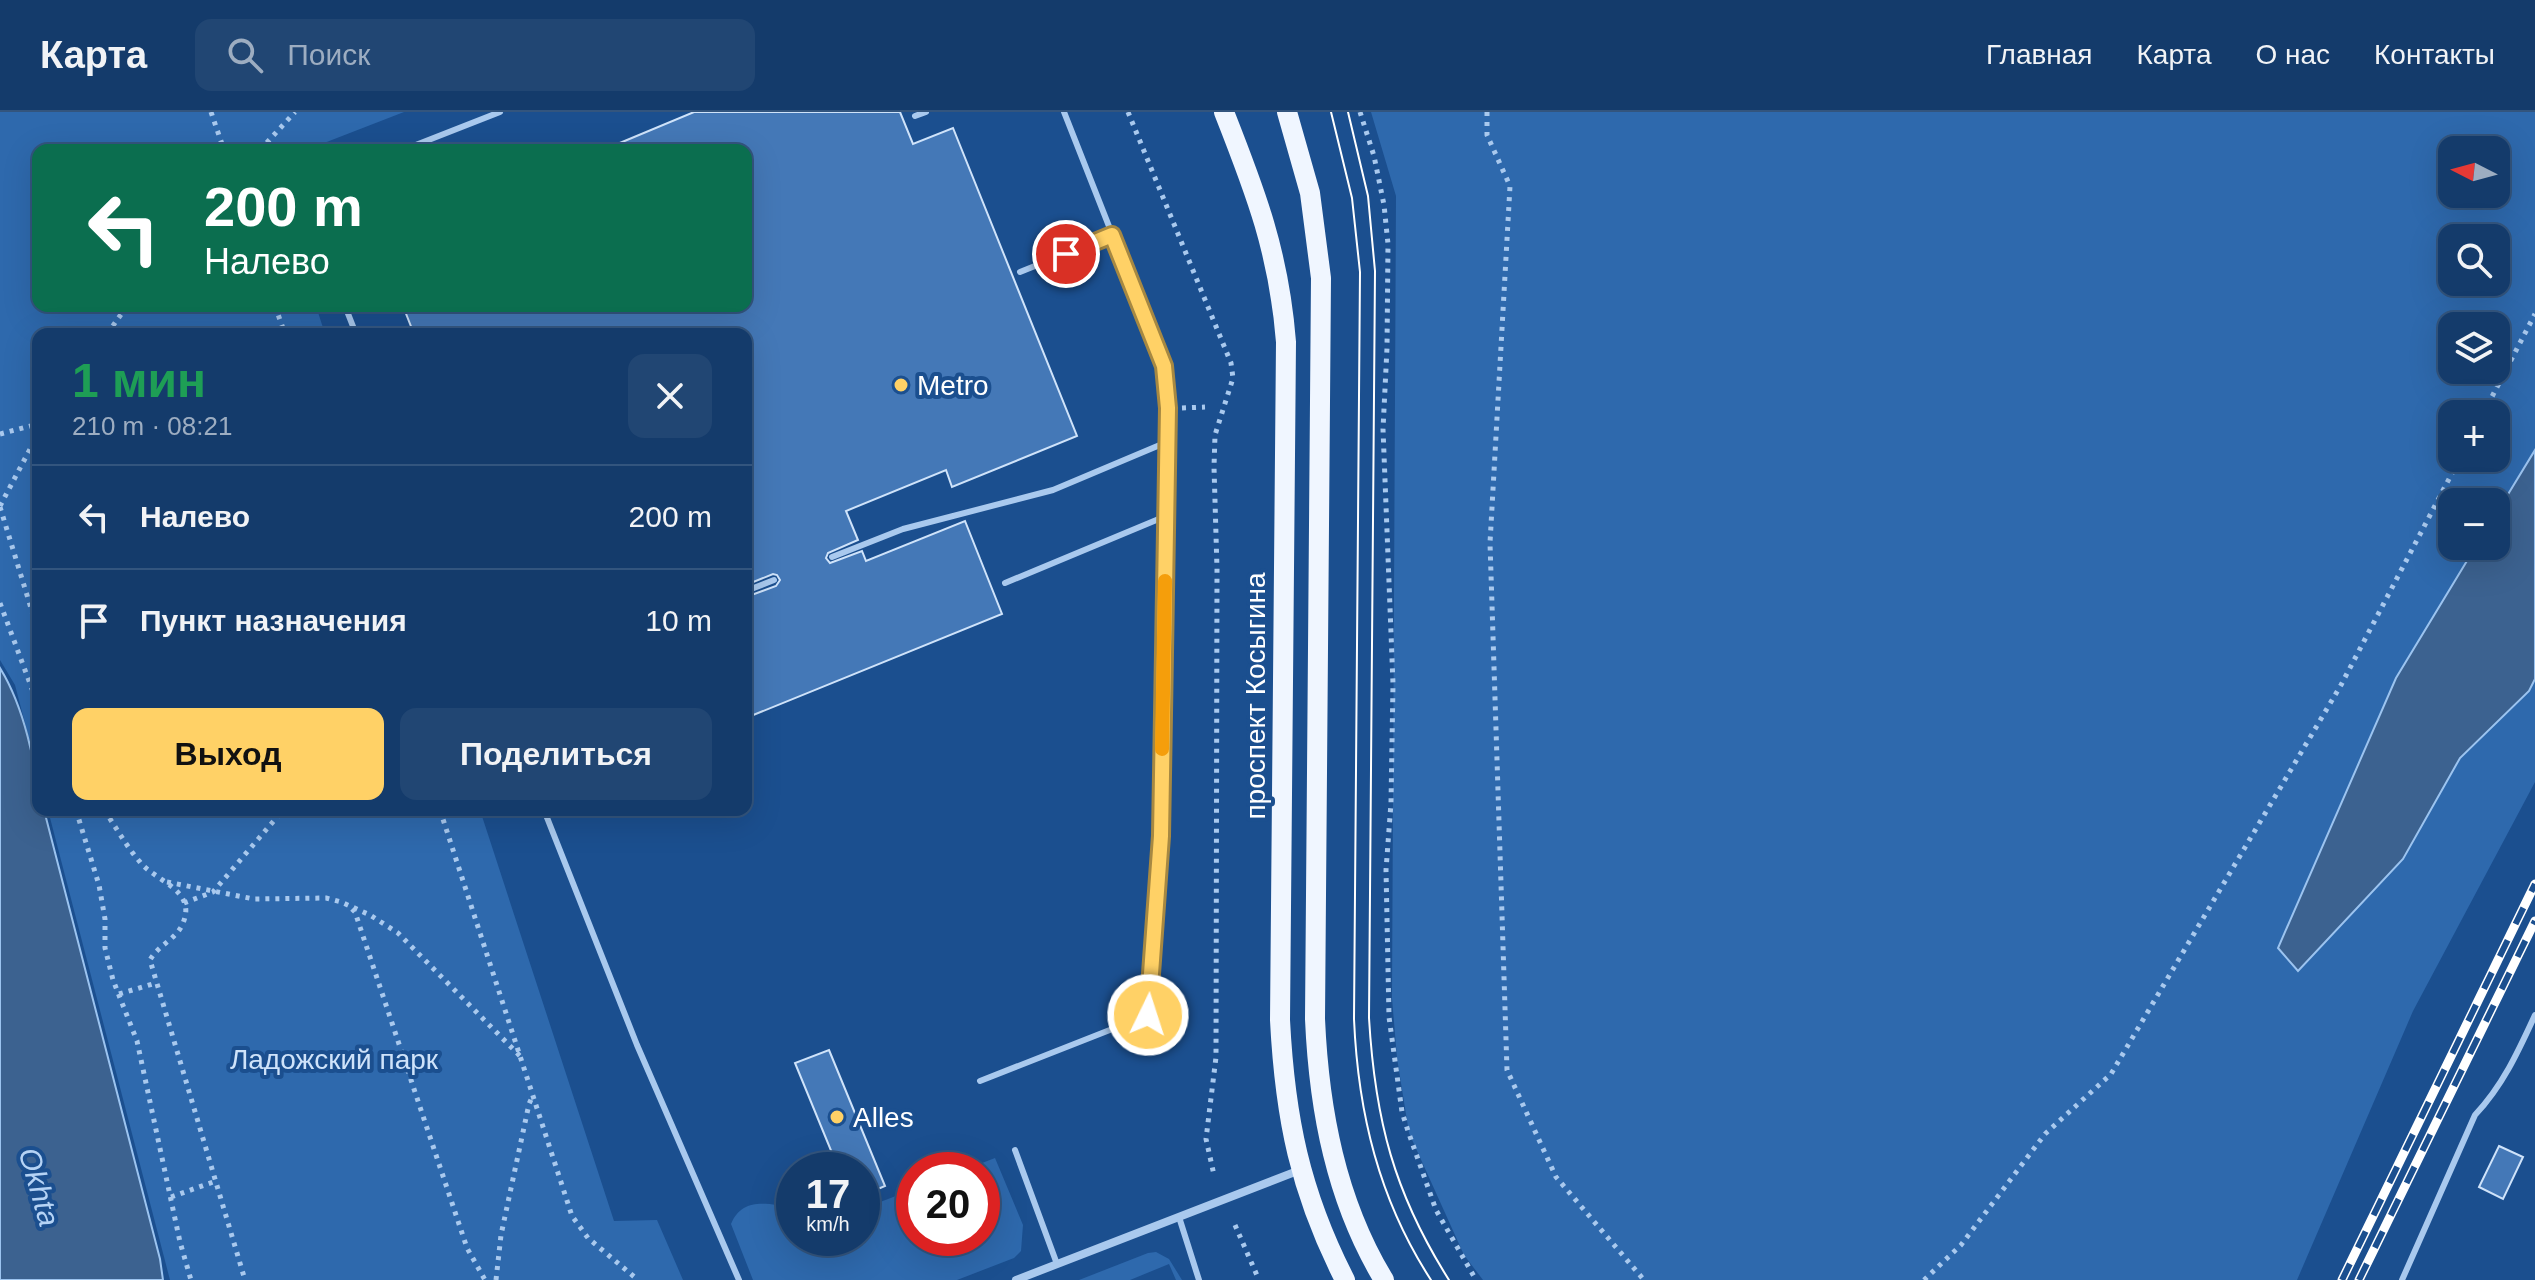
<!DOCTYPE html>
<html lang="ru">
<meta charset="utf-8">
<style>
:root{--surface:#143b6b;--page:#214673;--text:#f1f3f6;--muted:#9dadc1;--line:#33557e;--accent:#ffd166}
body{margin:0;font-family:Arial,sans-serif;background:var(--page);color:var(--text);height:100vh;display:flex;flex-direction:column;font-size:30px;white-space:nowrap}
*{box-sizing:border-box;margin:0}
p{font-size:26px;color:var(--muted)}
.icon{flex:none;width:44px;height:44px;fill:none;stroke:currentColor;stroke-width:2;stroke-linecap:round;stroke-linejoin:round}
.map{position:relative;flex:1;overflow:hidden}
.details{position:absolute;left:32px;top:216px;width:720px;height:488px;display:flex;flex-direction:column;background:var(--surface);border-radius:16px;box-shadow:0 8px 32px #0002,0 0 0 2px var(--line)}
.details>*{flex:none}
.guide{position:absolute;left:32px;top:32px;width:720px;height:168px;border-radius:16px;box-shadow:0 8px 32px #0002,0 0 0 2px var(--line);background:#0b6e4f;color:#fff;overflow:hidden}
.needle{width:52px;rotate:276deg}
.tools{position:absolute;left:2438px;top:24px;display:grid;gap:16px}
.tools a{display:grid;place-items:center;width:72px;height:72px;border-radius:16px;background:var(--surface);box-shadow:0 8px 32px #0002,0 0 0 2px var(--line);font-size:40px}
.speed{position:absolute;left:776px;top:1040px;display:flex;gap:16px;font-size:40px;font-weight:700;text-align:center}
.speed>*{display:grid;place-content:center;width:104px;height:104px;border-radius:50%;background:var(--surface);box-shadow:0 8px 32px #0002,0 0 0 2px var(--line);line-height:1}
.speed small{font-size:20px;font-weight:400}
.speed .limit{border:12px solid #d22;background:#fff;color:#111}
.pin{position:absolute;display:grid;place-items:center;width:68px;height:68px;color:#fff;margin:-34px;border:4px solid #fff;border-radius:50%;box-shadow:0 2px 8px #0007}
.me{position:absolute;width:88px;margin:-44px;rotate:4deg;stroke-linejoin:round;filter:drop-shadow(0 0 6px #0008)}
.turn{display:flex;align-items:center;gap:28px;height:168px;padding:0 40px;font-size:36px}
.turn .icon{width:104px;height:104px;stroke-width:2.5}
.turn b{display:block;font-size:56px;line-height:68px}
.round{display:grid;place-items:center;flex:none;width:84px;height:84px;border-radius:16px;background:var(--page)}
.summary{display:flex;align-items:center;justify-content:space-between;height:136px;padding:0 40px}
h1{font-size:48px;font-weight:700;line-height:60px;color:#1e9e55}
.cta{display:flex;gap:16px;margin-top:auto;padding:16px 40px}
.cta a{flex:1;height:92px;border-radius:16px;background:var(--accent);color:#111;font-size:32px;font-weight:700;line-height:92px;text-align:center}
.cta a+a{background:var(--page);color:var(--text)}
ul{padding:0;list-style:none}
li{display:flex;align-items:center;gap:24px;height:104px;padding:0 40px;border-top:2px solid var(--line)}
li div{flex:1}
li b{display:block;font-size:30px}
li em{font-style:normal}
header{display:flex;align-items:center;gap:48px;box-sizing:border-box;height:112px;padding:0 40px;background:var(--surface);border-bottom:2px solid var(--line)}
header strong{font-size:38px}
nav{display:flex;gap:44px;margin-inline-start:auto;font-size:28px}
.search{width:560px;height:72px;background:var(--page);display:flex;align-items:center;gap:20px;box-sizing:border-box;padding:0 28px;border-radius:16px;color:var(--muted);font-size:30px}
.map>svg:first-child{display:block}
.green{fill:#2e69ad;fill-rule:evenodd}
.water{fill:#3c6290;stroke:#9cc4f0;stroke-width:2}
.building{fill:#4478b7;stroke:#cfe3fa;stroke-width:2}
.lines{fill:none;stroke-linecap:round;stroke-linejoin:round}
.path{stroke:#a9c9ee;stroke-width:5;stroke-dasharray:4 6;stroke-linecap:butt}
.lane{stroke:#a9c9ee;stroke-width:6}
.street{stroke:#a9c9ee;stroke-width:8}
.primary{stroke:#f0f6ff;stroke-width:20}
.tram{stroke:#fff;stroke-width:2}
.rail-casing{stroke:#fff;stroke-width:9}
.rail{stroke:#1b4f8f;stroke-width:6;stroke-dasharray:18;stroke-linecap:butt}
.route-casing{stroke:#a68842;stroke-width:20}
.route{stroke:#ffd166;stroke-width:14}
.slow{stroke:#f59e0b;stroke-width:14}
.poi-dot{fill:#ffd166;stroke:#1b4f8f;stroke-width:3}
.labels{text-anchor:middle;stroke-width:8;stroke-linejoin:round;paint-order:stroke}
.poi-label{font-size:28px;fill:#fff;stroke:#1b4f8f;text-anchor:start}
.street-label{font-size:28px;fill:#fff;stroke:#1b4f8f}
.park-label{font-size:28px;fill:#cfe3fa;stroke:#1b4f8f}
.water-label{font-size:30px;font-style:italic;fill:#b5d3f5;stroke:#1b4f8f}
</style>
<header>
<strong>Карта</strong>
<div class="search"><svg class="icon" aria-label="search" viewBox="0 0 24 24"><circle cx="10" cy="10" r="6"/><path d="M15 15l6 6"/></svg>Поиск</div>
<nav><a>Главная</a><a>Карта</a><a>О нас</a><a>Контакты</a></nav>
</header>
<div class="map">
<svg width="2535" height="1168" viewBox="0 0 2535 1168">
<rect width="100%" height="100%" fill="#1b4f8f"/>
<path class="green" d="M 0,0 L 404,0 L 306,38 L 38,38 L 38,194 L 316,194 L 325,222 L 38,222 L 38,661 L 15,573 L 0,548 Z
M 1371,0 L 2535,0 L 2535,670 L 2413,899 L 2297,1168 L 1483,1168 L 1464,1143 L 1409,1021 L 1397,946 L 1392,886 L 1396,84 ZM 2452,38 L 2496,38 L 2496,82 L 2452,82 ZM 2452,126 L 2496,126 L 2496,170 L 2452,170 ZM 2452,214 L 2496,214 L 2496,258 L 2452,258 ZM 2452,302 L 2496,302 L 2496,346 L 2452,346 ZM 2452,390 L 2496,390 L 2496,434 L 2452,434 Z
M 48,698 L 480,698 L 614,1109 L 657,1108 L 683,1168 L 170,1168 Z
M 995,1046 L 1023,1113 L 1021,1139 L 1014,1146 L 957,1168 L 753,1168 L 731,1112 C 740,1091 756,1090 777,1093 L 794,1116 L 794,1126 L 862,1126 L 862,1097 L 914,1077 L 914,1126 L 982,1126 L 982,1058 L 964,1058 Z
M 1156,1140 L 1169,1147 L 1182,1168 L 1176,1168 L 1169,1152 L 1130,1168 L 1079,1168 L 1148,1141 Z"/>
<path class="water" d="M 2535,338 L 2535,567 L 2529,579 L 2460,646 L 2403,747 L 2298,859 L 2278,836 L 2396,566 L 2476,434 L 2496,434 L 2496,402 Z
M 0,556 C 23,593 38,654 38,698 L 44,698 L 160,1147 L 163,1168 L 0,1168 Z"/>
<path class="building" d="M 694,0 L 900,0 L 913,32 L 953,16 L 1077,324 L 952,375 L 946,358 L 846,399 L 858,428 L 828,441 L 826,446 L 830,451 L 862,439 L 866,449 L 965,409 L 1002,502 L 746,606 L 746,485 L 776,474 L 780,468 L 777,463 L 773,462 L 746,473 L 746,222 L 414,222 L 403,194 L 746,194 L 746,38 L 603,38 Z
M 829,938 L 885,1074 L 862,1084 L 862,1058 L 839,1058 L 795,951 Z
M 2499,1034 L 2523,1045 L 2503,1087 L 2479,1075 Z"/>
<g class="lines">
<path class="path" d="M 211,0 L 224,38
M 1128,0 L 1231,251 L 1233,266 L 1215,323 L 1214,355 L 1217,457 L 1216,945 L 1206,1027 L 1214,1063
M 1360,0 L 1374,44 L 1384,93 L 1388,132 L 1387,236 L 1383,317 L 1393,572 L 1391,691 L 1386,758 L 1389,905 L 1402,1000 L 1408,1019 L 1436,1098 L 1476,1168
M 1487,0 L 1487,23 L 1510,74 L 1490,431 L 1507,958 L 1556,1065 L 1644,1168
M 260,38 L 295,0
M 275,194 L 285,222
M 107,222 L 127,194
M 1182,296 L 1205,295
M 2483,302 L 2535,202
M 0,322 L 38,312
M 0,394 L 38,322
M 0,395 L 38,519
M 0,491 L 38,593
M 76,698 L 99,773 L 105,807 L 105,836 L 113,868 L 137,929 L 180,1130 L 191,1168
M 104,698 C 116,715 126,734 140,750 C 155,769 197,778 183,811 C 177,827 158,833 150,848 L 245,1168
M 440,698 L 572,1104 L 588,1126 L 638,1168
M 167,770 L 254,787 L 326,786 L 341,790 L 370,803 L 398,821 L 520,944
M 184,791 L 213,780 L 283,698
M 352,797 L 355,800 L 467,1136 L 485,1168
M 119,882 L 156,871
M 171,1085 L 216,1069
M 1235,1113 L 1259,1168
M 496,1168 L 501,1123 L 529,992 L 533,983
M 1924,1168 L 1961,1133 L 2045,1022 L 2111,962 L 2341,573 L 2460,346"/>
<path class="lane" d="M 915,4 L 926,0
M 403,38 L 500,0
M 1020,160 L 1112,123
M 345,194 L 356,222
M 832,445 L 903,417 L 1053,378 L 1167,330
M 1005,471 L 1166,404
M 746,479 L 774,468
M 544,698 L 637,933 L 739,1168
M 980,969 L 1148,903 L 1161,724 L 1168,296 L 1164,254 L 1064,0
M 1015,1038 L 1057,1152
M 1179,1105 L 1199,1168
M 2402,1168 L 2475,1003 C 2503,973 2518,940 2535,903"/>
<path class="street" d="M 1016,1168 L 1300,1058"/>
<path class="primary" d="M 1224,0 C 1256,81 1279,141 1286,230 L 1280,908 C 1285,1006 1300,1080 1345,1168
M 1287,0 L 1310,81 L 1321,166 L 1315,907 C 1319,998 1336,1089 1384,1168"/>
<path class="tram" d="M 1331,0 L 1352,86 L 1360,160 L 1354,907 C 1358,1001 1379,1088 1431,1168
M 1348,0 L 1368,84 L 1375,159 L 1369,906 C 1375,1008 1394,1081 1449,1168"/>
<defs>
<path id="rail" d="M 2342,1168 L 2535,772
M 2359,1168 L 2535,809"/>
</defs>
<use href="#rail" class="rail-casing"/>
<use href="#rail" class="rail"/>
</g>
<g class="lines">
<defs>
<path id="route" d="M 1066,142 L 1112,123 L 1164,254 L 1168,296 L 1161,724 L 1148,903"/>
</defs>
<use href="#route" class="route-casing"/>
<use href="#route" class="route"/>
<path class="slow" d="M 1162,637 L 1165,469"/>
</g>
<g class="poi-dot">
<circle cx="901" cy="273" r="8"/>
<circle cx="837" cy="1005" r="8"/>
</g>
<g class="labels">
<g class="poi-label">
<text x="917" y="283">Metro</text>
<text x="853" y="1015">Alles</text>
</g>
<g class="street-label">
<text transform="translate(1255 584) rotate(-90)" y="10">проспект Косыгина</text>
</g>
<g class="park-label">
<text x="334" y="957">Ладожский парк</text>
</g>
<g class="water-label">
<text transform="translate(39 1075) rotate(74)" y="10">Okhta</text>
</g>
</g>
</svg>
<div class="tools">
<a><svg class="needle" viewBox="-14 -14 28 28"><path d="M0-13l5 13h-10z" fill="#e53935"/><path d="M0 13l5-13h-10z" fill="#9dadc1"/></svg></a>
<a><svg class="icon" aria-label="search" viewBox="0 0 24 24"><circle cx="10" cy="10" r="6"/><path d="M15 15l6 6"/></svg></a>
<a><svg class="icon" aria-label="layers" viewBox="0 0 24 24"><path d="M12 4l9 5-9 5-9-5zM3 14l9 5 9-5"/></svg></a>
<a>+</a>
<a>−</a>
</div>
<div class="speed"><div>17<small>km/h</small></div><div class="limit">20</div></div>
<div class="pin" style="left:1066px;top:142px;background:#d93025"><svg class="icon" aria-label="arrive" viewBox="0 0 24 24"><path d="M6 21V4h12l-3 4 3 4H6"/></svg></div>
<svg class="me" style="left:1148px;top:903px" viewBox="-20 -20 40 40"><circle r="17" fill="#ffd166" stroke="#fff" stroke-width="3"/><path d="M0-11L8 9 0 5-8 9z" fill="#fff"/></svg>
<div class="guide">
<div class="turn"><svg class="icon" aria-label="left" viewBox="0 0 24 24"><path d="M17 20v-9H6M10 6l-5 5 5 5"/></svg><div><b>200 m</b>Налево</div></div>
</div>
<section class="details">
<div class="summary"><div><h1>1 мин</h1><p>210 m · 08:21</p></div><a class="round"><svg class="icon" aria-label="close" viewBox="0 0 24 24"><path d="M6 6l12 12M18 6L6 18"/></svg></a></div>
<ul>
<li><svg class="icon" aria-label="left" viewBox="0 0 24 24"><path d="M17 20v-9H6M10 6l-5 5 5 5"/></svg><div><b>Налево</b></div><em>200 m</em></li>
<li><svg class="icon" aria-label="arrive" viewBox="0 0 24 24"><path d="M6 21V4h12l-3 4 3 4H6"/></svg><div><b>Пункт назначения</b></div><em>10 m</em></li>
</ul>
<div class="cta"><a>Выход</a><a>Поделиться</a></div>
</section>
</div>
